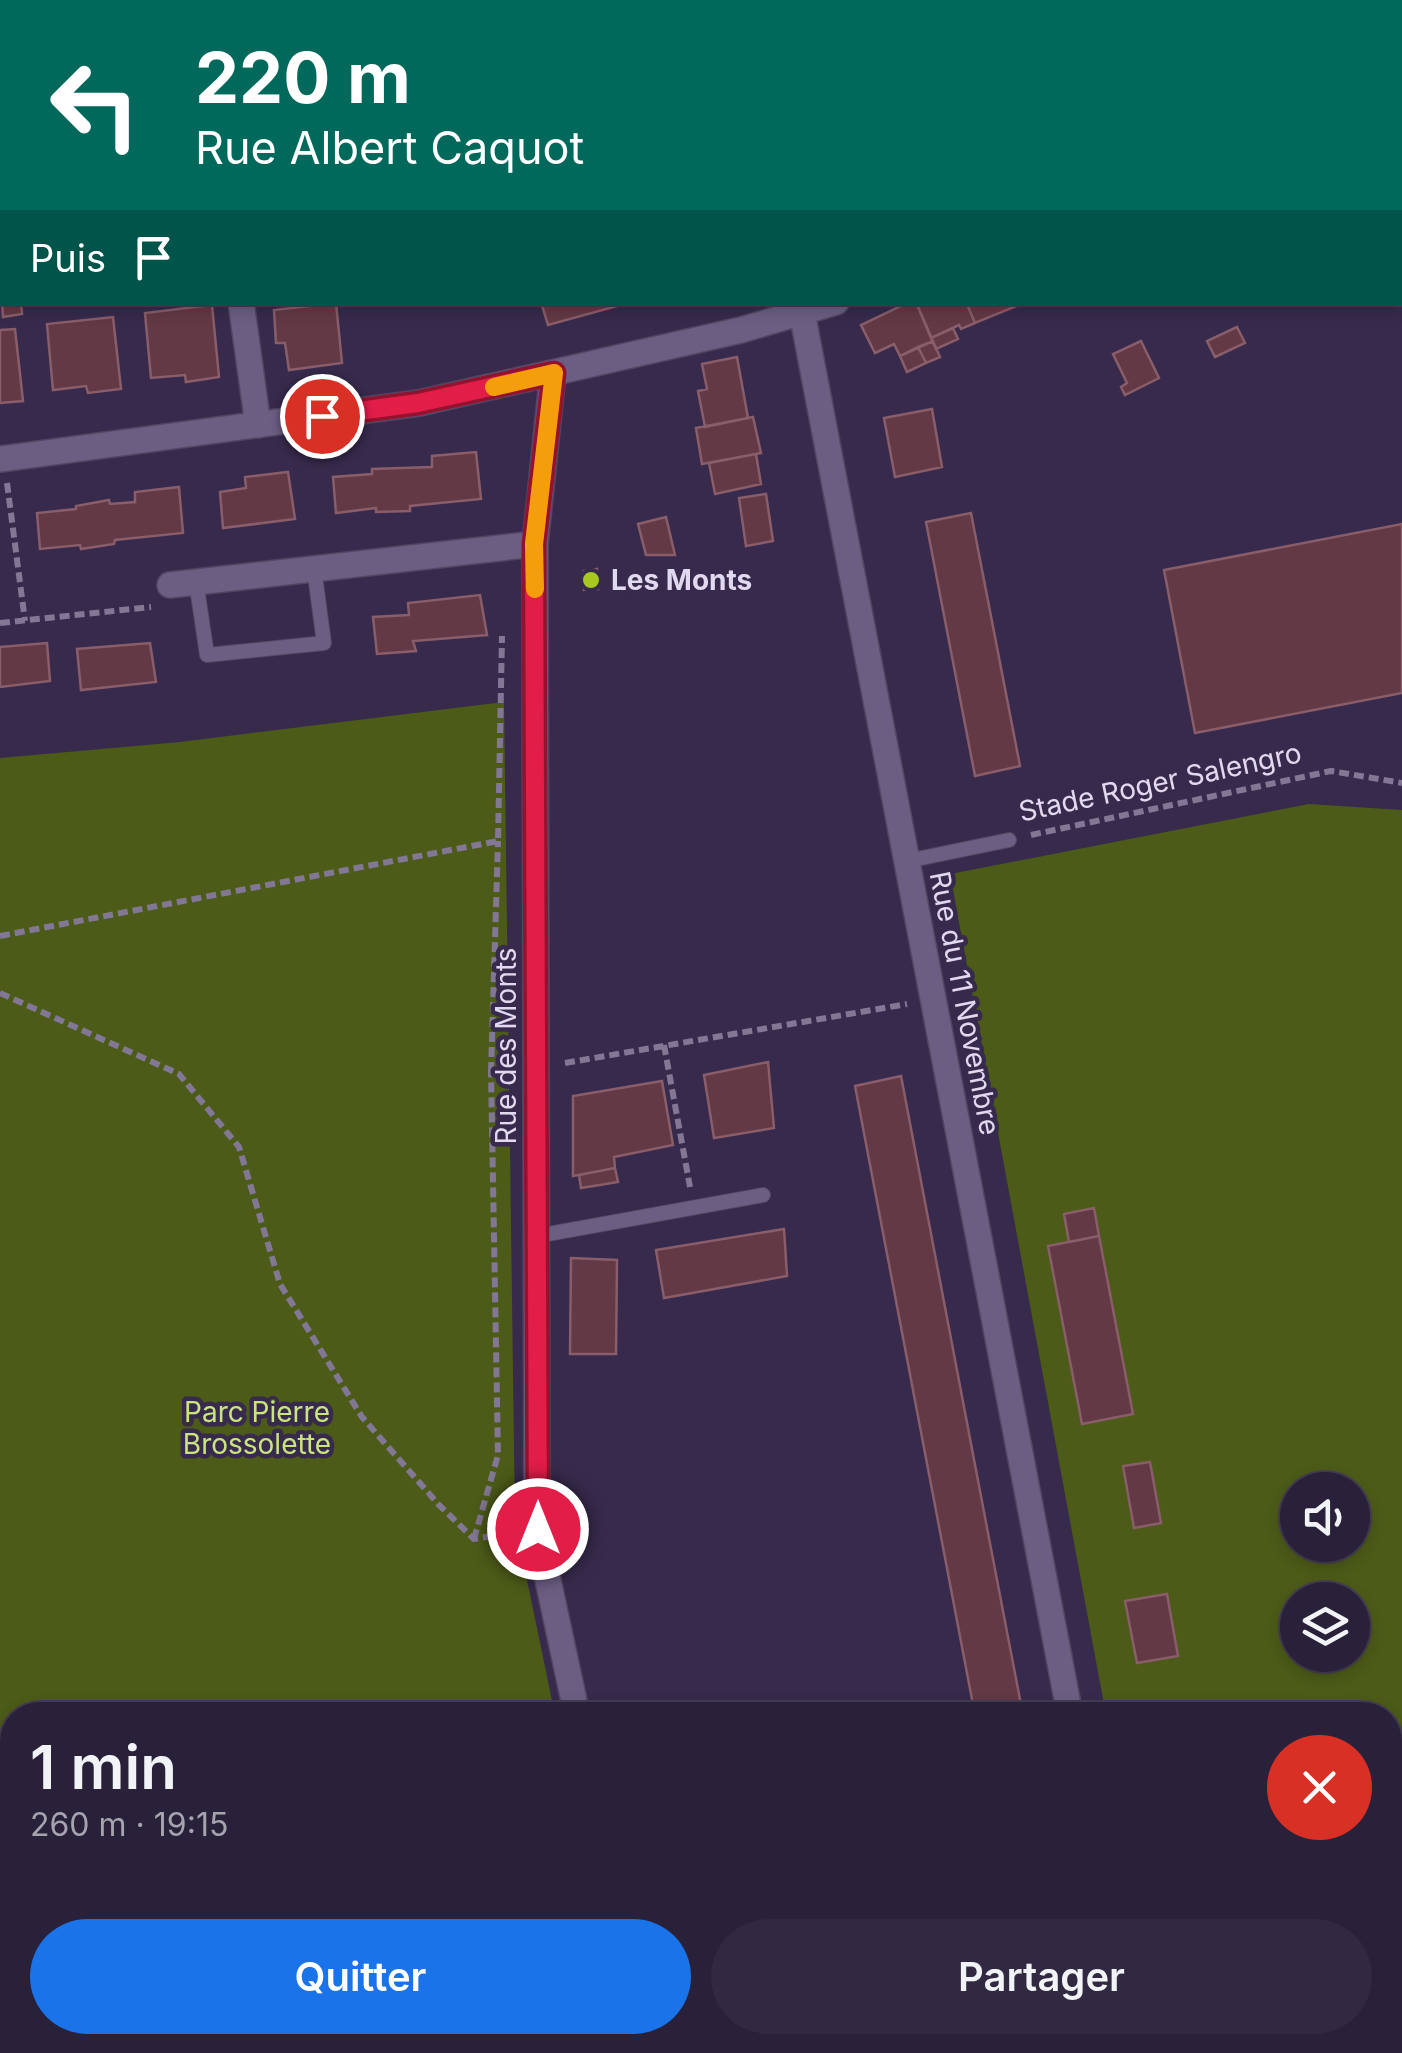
<!DOCTYPE html>
<html lang="fr">
<meta charset="utf-8">
<style>
:root{--surface:#292039;--page:#312841;--text:#f1f3f6;--muted:#a5a3ae;--line:#453e53;--accent:#1a73e8}
body{margin:0;font-family:Inter,sans-serif;background:var(--page);color:var(--text);height:100vh;display:flex;flex-direction:column;font-size:38px;white-space:nowrap}
*{box-sizing:border-box;margin:0}
p{font-size:32px;color:var(--muted)}
.icon{flex:none;width:55px;height:55px;fill:none;stroke:currentColor;stroke-width:2;stroke-linecap:round;stroke-linejoin:round}
.map{position:relative;flex:1;overflow:hidden}
.panel{position:absolute;left:0px;top:1702px;width:1402px;height:352px;display:flex;flex-direction:column;background:var(--surface);border-radius:40px 40px 0 0;box-shadow:0 5px 15px #0003,0 0 0 2px var(--line)}
.panel>*{flex:none}
.banner{position:absolute;left:0px;top:0px;width:1402px;height:305px;box-shadow:0 5px 15px #0003,0 0 0 2px var(--line);background:#00695c;color:#fff;overflow:hidden}
.controls{position:absolute;left:1280px;top:1472px;display:grid;gap:20px}
.controls a{display:grid;place-items:center;width:90px;height:90px;border-radius:50%;background:var(--surface);box-shadow:0 5px 15px #0003,0 0 0 2px var(--line);font-size:50px}
.pin{position:absolute;display:grid;place-items:center;width:85px;height:85px;color:#fff;margin:-42px;border:5px solid #fff;border-radius:50%;box-shadow:0 2px 10px #0007}
.me{position:absolute;width:110px;margin:-55px;rotate:0deg;stroke-linejoin:round;filter:drop-shadow(0 0 8px #0008)}
.turn{display:flex;align-items:center;gap:35px;height:210px;padding:0 30px;font-size:45px}
.turn .icon{width:130px;height:130px;stroke-width:2.5}
.turn b{display:block;font-size:70px;line-height:85px}
.then{display:flex;align-items:center;height:95px;padding:0 30px;background:#0003;gap:20px;font-size:38px}
.round{display:grid;place-items:center;flex:none;width:105px;height:105px;border-radius:52px;background:var(--page)}
.head{display:flex;align-items:center;justify-content:space-between;height:170px;padding:0 30px}
h1{font-size:60px;font-weight:600;line-height:75px}
.action{display:flex;gap:20px;margin-top:auto;padding:20px 30px}
.action a{flex:1;height:115px;border-radius:60px;background:var(--accent);color:#fff;font-size:40px;font-weight:600;line-height:115px;text-align:center}
.action a+a{background:var(--page);color:var(--text)}
.map>svg:first-child{display:block}
.green{fill:#4c5b18;fill-rule:evenodd}
.building{fill:#623945;stroke:#895d69;stroke-width:2.5}
.lines{fill:none;stroke-linecap:round;stroke-linejoin:round}
.lane-casing{stroke:#514662;stroke-width:16}
.street-casing{stroke:#514662;stroke-width:28}
.path{stroke:#827794;stroke-width:6;stroke-dasharray:10 5;stroke-linecap:butt}
.lane{stroke:#6c5e83;stroke-width:14}
.street{stroke:#6c5e83;stroke-width:25}
.route-casing{stroke:#92132f;stroke-width:25}
.route{stroke:#e11d48;stroke-width:18}
.slow{stroke:#f59e0b;stroke-width:18}
.poi-dot{fill:#a7c81f;stroke:#372a4c;stroke-width:4}
.labels{text-anchor:middle;stroke-width:9;stroke-linejoin:round;paint-order:stroke}
.poi-label{font-size:28px;font-weight:bold;fill:#e1d9ef;stroke:#372a4c;text-anchor:start}
.street-label{font-size:28px;fill:#e1d9ef;stroke:#372a4c}
.park-label{font-size:28px;fill:#cae480;stroke:#372a4c}
</style>
<div class="map">
<svg width="1402" height="2053" viewBox="0 0 1402 2053">
<rect width="100%" height="100%" fill="#372a4c"/>
<path class="green" d="M 504,702 L 515,1522 L 555,1715 L 12,1715 L 12,2030 L 0,2030 L 0,758 L 180,742 Z
M 1309,804 L 1402,810 L 1402,1750 L 1390,1750 L 1390,1715 L 1106,1715 L 950,874 ZM 1298,1490 L 1352,1490 L 1352,1545 L 1298,1545 ZM 1298,1600 L 1352,1600 L 1352,1655 L 1298,1655 Z"/>
<path class="building" d="M 1,290 L 2,302 L 21,302 L 22,314 L 3,317 Z
M 541,302 L 620,302 L 621,305 L 548,325 Z
M 909,302 L 916,302 L 933,341 L 900,356 L 894,344 L 875,353 L 861,325 Z
M 916,302 L 966,302 L 975,323 L 961,329 L 959,325 L 931,338 Z
M 966,302 L 1018,302 L 1019,305 L 975,323 Z
M 336,303 L 342,363 L 289,370 L 285,343 L 276,343 L 274,310 Z
M 212,305 L 219,377 L 186,382 L 185,375 L 151,378 L 145,313 Z
M 113,317 L 121,389 L 88,393 L 86,386 L 53,390 L 47,324 Z
M 1237,327 L 1245,343 L 1215,357 L 1207,341 Z
M 953,328 L 958,339 L 936,349 L 931,338 Z
M 15,329 L 23,401 L 0,403 L 0,330 Z
M 933,341 L 940,357 L 926,363 L 918,347 Z
M 1141,341 L 1159,378 L 1125,395 L 1121,387 L 1127,383 L 1113,354 Z
M 918,347 L 926,363 L 907,372 L 900,356 Z
M 737,357 L 748,418 L 705,427 L 698,391 L 707,389 L 702,364 Z
M 932,409 L 942,467 L 895,477 L 884,418 Z
M 753,417 L 761,453 L 702,464 L 696,428 Z
M 476,452 L 481,499 L 410,506 L 410,511 L 376,512 L 376,508 L 336,513 L 333,477 L 372,474 L 372,469 L 432,467 L 432,456 Z
M 756,454 L 761,484 L 715,494 L 709,463 Z
M 288,472 L 295,519 L 223,528 L 220,492 L 246,488 L 245,477 Z
M 179,487 L 183,533 L 115,540 L 114,544 L 81,549 L 80,545 L 40,549 L 37,513 L 76,509 L 76,506 L 109,500 L 110,504 L 135,502 L 135,492 Z
M 766,494 L 773,541 L 746,546 L 739,498 Z
M 971,513 L 1020,766 L 975,776 L 926,522 Z
M 666,517 L 675,555 L 646,555 L 638,524 Z
M 1402,524 L 1402,693 L 1195,733 L 1164,570 Z
M 597,569 L 598,589 L 584,590 L 584,571 Z
M 480,595 L 487,635 L 413,641 L 416,651 L 377,654 L 373,617 L 409,615 L 408,603 Z
M 47,643 L 50,681 L 0,687 L 0,647 Z
M 150,643 L 156,682 L 81,690 L 77,649 Z
M 768,1062 L 774,1128 L 714,1138 L 704,1075 Z
M 901,1076 L 988,1533 L 1023,1715 L 975,1715 L 855,1086 Z
M 662,1081 L 673,1145 L 614,1157 L 615,1168 L 573,1176 L 573,1096 Z
M 615,1168 L 618,1182 L 581,1188 L 579,1175 Z
M 1094,1208 L 1099,1236 L 1069,1242 L 1064,1214 Z
M 784,1229 L 787,1276 L 664,1298 L 656,1250 Z
M 1099,1236 L 1133,1414 L 1082,1424 L 1048,1246 Z
M 571,1258 L 617,1260 L 616,1354 L 570,1354 Z
M 1150,1462 L 1161,1523 L 1134,1528 L 1123,1466 Z
M 1167,1594 L 1178,1656 L 1137,1663 L 1125,1601 Z
M 1402,1776 L 1402,1806 L 1390,1809 L 1390,1778 Z
M 1402,1890 L 1402,1932 L 1390,1935 L 1390,1892 Z
M 426,2042 L 455,2042 L 457,2053 L 427,2053 Z
M 455,2042 L 476,2042 L 477,2046 L 471,2047 L 472,2053 L 457,2053 Z
M 559,2042 L 594,2042 L 594,2044 L 577,2047 L 578,2053 L 535,2053 L 560,2049 Z
M 709,2042 L 779,2042 L 780,2047 L 748,2053 L 711,2053 Z"/>
<g class="lines">
<defs>
<path id="lane" d="M 171,0 L 171,2
M 0,101 L 2,101
M 196,581 L 207,655 L 324,643 L 314,568
M 907,861 L 1009,840
M 537,1236 L 763,1195
M 1041,2042 L 1042,2053"/>
<path id="street" d="M 742,0 L 743,2
M 1400,40 L 1402,39
M 0,285 L 2,285
M 241,302 L 258,425
M 800,302 L 1070,1715
M 553,373 L 535,544 L 537,1529 L 577,1715
M 0,459 L 419,403 L 741,330 L 836,302
M 170,585 L 535,544
M 1390,1991 L 1402,1989
M 648,2042 L 650,2053
M 1134,2042 L 1136,2053
M 1053,2053 L 1109,2042"/>
</defs>
<use href="#lane" class="lane-casing"/>
<use href="#street" class="street-casing"/>
<path class="path" d="M 7,483 L 25,621
M 0,623 L 151,607
M 1031,835 L 1331,771 L 1402,783
M 0,936 L 498,841 L 502,636
M 0,993 L 179,1074 L 239,1147 L 280,1284 L 362,1417 L 439,1505 L 474,1539 L 512,1533
M 664,1045 L 690,1187
M 565,1063 L 907,1004
M 491,1072 L 498,841
M 474,1539 L 498,1455 L 491,1072 L 508,1071"/>
<use href="#lane" class="lane"/>
<use href="#street" class="street"/>
</g>
<g class="lines">
<defs>
<path id="route" d="M 322,416 L 418,403 L 554,373 L 534,544 L 538,1529"/>
</defs>
<use href="#route" class="route-casing"/>
<use href="#route" class="route"/>
<path class="slow" d="M 494,387 L 554,373 L 534,544 L 535,589"/>
</g>
<circle class="poi-dot" cx="591" cy="580" r="10"/>
<g class="labels">
<g class="poi-label">
<text x="611" y="590">Les Monts</text>
</g>
<g class="street-label">
<text transform="translate(1160 782) rotate(-12)" y="10">Stade Roger Salengro</text>
<text transform="translate(965 1003) rotate(79)" y="10">Rue du 11 Novembre</text>
<text transform="translate(506 1046) rotate(-90)" y="10">Rue des Monts</text>
</g>
<g class="park-label">
<text x="257" y="1422">Parc Pierre<tspan x="257" dy="32">Brossolette</tspan></text>
</g>
</g>
</svg>
<div class="controls">
<a><svg class="icon" aria-label="sound" viewBox="0 0 24 24"><path d="M4 9h4l5-4v14l-5-4H4zM17 9q2 3 0 6"/></svg></a>
<a><svg class="icon" aria-label="layers" viewBox="0 0 24 24"><path d="M12 4l9 5-9 5-9-5zM3 14l9 5 9-5"/></svg></a>
</div>
<div class="pin" style="left:322px;top:416px;background:#d93025"><svg class="icon" aria-label="arrive" viewBox="0 0 24 24"><path d="M6 21V4h12l-3 4 3 4H6"/></svg></div>
<svg class="me" style="left:538px;top:1529px" viewBox="-20 -20 40 40"><circle r="17" fill="#e11d48" stroke="#fff" stroke-width="3"/><path d="M0-11L8 9 0 5-8 9z" fill="#fff"/></svg>
<div class="banner">
<div class="turn"><svg class="icon" aria-label="left" viewBox="0 0 24 24"><path d="M17 20v-9H6M10 6l-5 5 5 5"/></svg><div><b>220 m</b>Rue Albert Caquot</div></div>
<div class="then">Puis<svg class="icon" aria-label="arrive" viewBox="0 0 24 24"><path d="M6 21V4h12l-3 4 3 4H6"/></svg></div>
</div>
<section class="panel">
<div class="head"><div><h1>1 min</h1><p>260 m · 19:15</p></div><a class="round" style="background:#d93025;color:#fff"><svg class="icon" aria-label="close" viewBox="0 0 24 24"><path d="M6 6l12 12M18 6L6 18"/></svg></a></div>
<div class="action"><a>Quitter</a><a>Partager</a></div>
</section>
</div>
